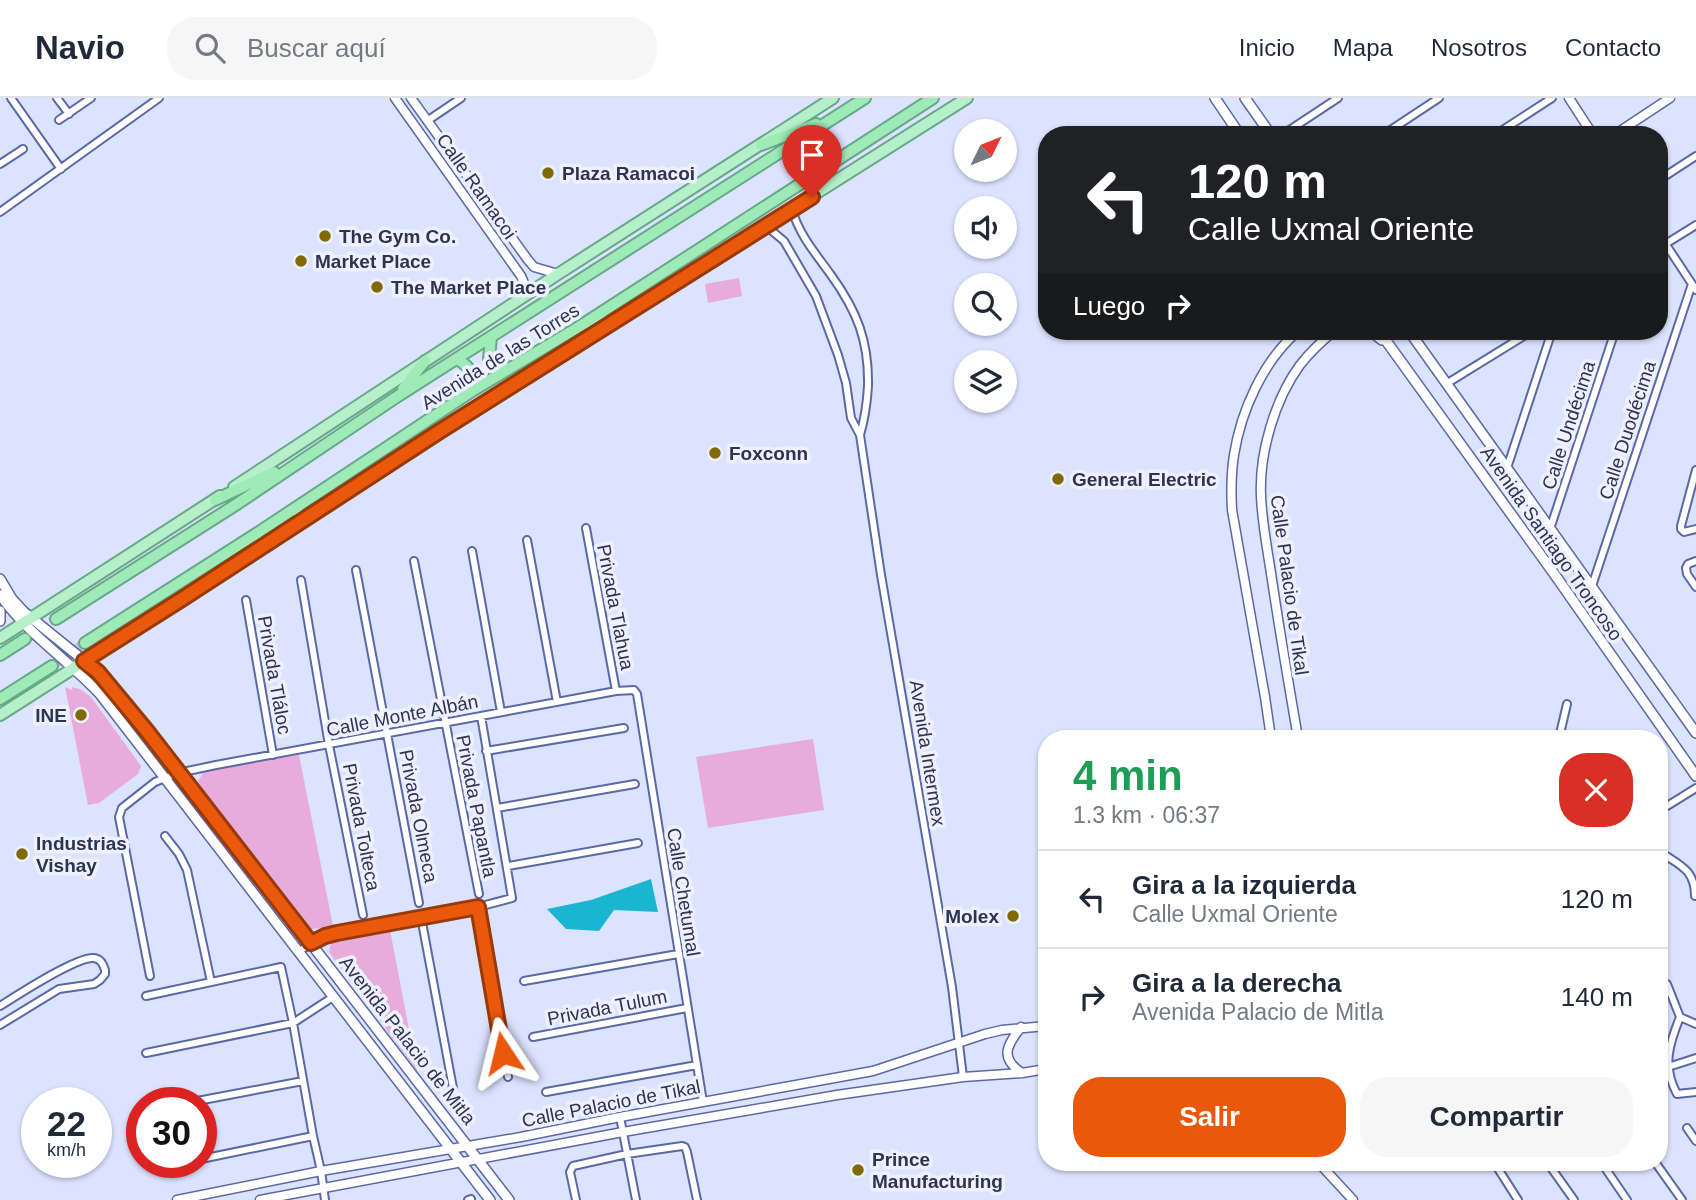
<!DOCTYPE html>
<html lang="es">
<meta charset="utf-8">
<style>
:root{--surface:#fff;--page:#f6f6f7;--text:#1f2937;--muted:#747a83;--line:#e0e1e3;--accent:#ea580c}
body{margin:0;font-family:Helvetica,sans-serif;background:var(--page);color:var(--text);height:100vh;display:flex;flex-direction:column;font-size:26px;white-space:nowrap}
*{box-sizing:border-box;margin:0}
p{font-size:23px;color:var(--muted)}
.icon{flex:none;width:38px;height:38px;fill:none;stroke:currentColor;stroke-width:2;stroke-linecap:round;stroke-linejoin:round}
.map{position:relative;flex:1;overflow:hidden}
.side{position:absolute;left:1038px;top:632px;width:630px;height:441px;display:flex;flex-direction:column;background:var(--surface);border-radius:28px;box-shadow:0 2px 5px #0004}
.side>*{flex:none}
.banner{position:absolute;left:1038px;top:28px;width:630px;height:214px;border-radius:28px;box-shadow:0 2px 5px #0004;background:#202124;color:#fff;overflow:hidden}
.needle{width:46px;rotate:47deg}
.buttons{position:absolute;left:954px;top:21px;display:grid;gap:14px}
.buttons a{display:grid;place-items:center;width:63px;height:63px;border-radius:50%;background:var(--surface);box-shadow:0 2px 5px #0004;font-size:35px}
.speed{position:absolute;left:21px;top:989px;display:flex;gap:14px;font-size:35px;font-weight:700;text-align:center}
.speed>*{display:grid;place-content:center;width:91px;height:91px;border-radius:50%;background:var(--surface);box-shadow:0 2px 5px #0004;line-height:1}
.speed small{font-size:18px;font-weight:400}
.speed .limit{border:10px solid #d22;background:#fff;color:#111}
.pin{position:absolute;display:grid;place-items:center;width:60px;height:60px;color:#fff;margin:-72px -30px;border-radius:50% 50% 50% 0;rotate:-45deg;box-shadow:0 0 7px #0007}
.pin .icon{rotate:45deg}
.me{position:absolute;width:77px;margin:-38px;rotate:350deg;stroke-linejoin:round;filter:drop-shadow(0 0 5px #0008)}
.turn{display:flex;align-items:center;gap:24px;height:147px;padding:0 35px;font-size:32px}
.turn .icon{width:91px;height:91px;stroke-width:2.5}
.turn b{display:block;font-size:49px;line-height:60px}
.then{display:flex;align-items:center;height:66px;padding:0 35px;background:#0003;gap:14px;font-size:26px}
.round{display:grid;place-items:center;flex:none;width:74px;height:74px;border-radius:28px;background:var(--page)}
.head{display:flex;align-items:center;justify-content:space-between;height:119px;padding:0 35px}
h1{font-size:42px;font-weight:700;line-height:52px;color:#1e9e55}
.button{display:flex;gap:14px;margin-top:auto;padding:14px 35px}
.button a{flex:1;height:80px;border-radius:28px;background:var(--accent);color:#fff;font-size:28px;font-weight:700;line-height:80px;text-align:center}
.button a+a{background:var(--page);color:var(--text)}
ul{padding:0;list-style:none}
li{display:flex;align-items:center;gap:21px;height:98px;padding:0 35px;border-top:2px solid var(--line)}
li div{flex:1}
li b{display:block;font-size:26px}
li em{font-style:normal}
header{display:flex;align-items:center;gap:42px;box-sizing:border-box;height:98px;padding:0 35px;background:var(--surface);border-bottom:2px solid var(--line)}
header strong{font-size:33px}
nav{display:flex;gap:38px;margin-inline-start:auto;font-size:24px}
.search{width:490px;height:63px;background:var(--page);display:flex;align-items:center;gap:18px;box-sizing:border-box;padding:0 24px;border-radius:28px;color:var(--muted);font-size:26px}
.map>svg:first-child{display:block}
.green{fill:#e8acdc}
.water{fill:#1ab6d1}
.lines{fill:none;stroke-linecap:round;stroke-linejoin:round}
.trunk-tunnel{stroke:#b9c0dc;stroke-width:10;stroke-dasharray:10 5;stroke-linecap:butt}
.minor-casing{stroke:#5b68a5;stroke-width:10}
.tertiary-casing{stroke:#5b68a5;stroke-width:11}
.secondary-casing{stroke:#5b68a5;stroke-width:12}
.primary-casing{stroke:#67a887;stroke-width:14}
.trunk-casing{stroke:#67a887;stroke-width:14}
.minor{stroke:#fff;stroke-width:6}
.tertiary{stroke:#fff;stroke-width:8}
.secondary{stroke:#fff;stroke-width:9}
.primary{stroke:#b6f0ca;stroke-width:10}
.trunk{stroke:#9eebb8;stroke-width:10}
.route-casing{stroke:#983908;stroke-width:18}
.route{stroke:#ea580c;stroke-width:12}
.poi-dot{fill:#816a03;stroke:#edf1ff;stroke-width:2.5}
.labels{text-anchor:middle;stroke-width:7;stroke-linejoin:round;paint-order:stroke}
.poi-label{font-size:19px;font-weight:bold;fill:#2d344e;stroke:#edf1ff;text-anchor:start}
.street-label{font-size:19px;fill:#2d344e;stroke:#edf1ff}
</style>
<header>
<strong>Navio</strong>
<div class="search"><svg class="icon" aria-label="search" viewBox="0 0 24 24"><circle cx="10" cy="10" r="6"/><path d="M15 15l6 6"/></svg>Buscar aquí</div>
<nav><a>Inicio</a><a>Mapa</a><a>Nosotros</a><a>Contacto</a></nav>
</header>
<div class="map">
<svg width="1696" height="1102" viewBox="0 0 1696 1102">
<rect width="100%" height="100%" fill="#dce3ff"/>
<path class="green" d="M 739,180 L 742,198 L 708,205 L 705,186 Z
M 65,589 L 72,592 L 72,589 L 80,591 L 91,599 L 141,668 L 138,676 L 99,705 L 88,707 Z
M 813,641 L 824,712 L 708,730 L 696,659 Z
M 299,657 L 333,828 L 306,832 L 204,695 L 198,683 L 205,672 Z
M 390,832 L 417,973 L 329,854 L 331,844 Z"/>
<path class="water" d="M 651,781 L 658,814 L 614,812 L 599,833 L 566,831 L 547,811 L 591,802 Z"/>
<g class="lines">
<path class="trunk-tunnel" d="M 26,541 L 56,521
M 52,568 L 85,545"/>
<defs>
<path id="minor" d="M 11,0 L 61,71
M 57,0 L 69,16
M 59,22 L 91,0
M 427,23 L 461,0
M 1282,37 L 1338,0
M 1383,37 L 1439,0
M 1495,37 L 1552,0
M 0,66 L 23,51
M 1659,82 L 1696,58
M 792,111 C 799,137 816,156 831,177 C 857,213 869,243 868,288 C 867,305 865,320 860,337
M 0,114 L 159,0
M 766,128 L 784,143 L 816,198 L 838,257 L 846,285 L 851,320 L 860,337 L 881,477 L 952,889 L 963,979
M 1659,136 L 1696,192
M 1659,150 L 1696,127
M 1446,286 L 1532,233
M 1507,370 L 1552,233
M 1696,372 L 1681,428 L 1681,431 L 1684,434 L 1696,431
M 586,430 L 616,593
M 1550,431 L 1615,233
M 527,442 L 557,604
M 472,453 L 501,614
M 414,463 L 479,796
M 1696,463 L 1688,466 L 1686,470 L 1687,476 L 1696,489
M 356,472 L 419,805
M 301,482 L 329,647 L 363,817
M 1592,488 L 1692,186
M 246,502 L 273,657
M 1559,640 L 1567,606
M 486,653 L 624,630
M 497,710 L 635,686
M 1659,713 L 1696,690
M 165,738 L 179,756 L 187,772 L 211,884
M 1659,753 C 1679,767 1695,771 1695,798
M 508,768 L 638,745
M 478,809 L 508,979
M 421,819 L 453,990
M 299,853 L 325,838 L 336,835 L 478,809 L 512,800 L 481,618
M 150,878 L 119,719 L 122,710 L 155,684 L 178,675 L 216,667 L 616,593 L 634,592 L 637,596 L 703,1004
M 524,883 L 678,856
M 1667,886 L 1680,919 C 1669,946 1662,968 1677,996 L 1696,994
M 146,898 L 281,869 L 293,925 L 313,1038 L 321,1073 L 325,1102
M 0,908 C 16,898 77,858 94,860 C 101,861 103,866 105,872 L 105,876 L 100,882 L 94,886 L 59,891 L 0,927
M 1680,919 L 1696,926
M 533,939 L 687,910
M 146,955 L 293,925 L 333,899
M 1659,970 L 1668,969 L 1696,960
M 546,994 L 697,967
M 192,1004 L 303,983
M 620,1019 L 636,1102
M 1687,1030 L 1696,1043
M 201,1061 L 313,1038
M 1547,1064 L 1574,1102
M 1601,1064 L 1627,1102
M 1655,1064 L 1682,1102
M 160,1069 L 185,1064
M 1497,1069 L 1518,1102
M 468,1102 L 471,1101
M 576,1102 L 570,1074 L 573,1068 L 627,1056 L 682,1048 L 685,1049 L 687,1054 L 697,1102"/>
<path id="tertiary" d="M 395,0 L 521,178 L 524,185 L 526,197
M 411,0 L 528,162 L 534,169 L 558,176
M 1569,0 L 1593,37
M 1614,37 L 1670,0
M 1271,640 L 1265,599 L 1232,412 C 1231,394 1231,376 1234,357 C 1241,313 1263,263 1298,233
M 1298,640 C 1289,588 1280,535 1272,482 C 1268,454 1262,426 1261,398 C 1259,355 1275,301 1300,267 C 1310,254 1322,243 1334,233
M 1021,929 C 1007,947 999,960 1022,975
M 1318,1064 L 1353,1102
M 177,1102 L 321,1073 L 521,1039 L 620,1019 L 873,973 L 985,936 L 1002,932 L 1046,928
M 260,1102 L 623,1034 L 837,997 L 963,979 L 1022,975 L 1046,971"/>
<path id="secondary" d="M 1215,0 L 1240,37
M 1245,0 L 1271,37
M 1365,233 L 1373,235 L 1382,242
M 1379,233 L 1555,477 L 1696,678
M 1409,233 L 1696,635
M 1332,234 L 1344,233
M 0,481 L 12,501 L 24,514 L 98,574 L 146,632 L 509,1102
M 0,497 C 27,535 68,562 100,596 L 490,1102
M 0,513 L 0,523"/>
<path id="primary" d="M 234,389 L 558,176 L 833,0
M 0,540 L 220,398
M 0,617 L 182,501 L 440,333 L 967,0"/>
<path id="trunk" d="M 761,47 L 816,26
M 589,226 L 617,222
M 491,239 L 489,261 L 497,270 L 505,273
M 457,261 C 472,270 474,276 472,293
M 403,291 L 425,263
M 215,402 L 274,374
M 295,410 L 304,423
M 56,521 L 237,406 L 398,298 L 865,0
M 85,545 L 256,436 L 472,293 L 582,227 L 933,0
M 0,557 L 25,541
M 0,601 L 52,568"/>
</defs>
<use href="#minor" class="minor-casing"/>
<use href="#tertiary" class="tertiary-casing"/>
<use href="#secondary" class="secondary-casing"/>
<use href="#primary" class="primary-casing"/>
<use href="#trunk" class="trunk-casing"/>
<use href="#minor" class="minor"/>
<use href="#tertiary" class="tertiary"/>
<use href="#secondary" class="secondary"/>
<use href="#primary" class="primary"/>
<use href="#trunk" class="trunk"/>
</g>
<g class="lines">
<defs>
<path id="route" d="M 503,955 L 478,809 L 337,835 L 325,838 L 311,845 L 146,632 L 98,574 L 84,563 L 182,501 L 440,333 L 812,99"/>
</defs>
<use href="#route" class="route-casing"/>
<use href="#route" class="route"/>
</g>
<g class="poi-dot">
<circle cx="548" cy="75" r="7"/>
<circle cx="325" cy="138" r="7"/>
<circle cx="301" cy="163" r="7"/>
<circle cx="377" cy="189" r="7"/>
<circle cx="715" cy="355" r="7"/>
<circle cx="1058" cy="381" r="7"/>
<circle cx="81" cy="617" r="7"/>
<circle cx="22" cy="756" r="7"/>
<circle cx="1013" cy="818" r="7"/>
<circle cx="858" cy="1072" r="7"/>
</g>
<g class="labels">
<g class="poi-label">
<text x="562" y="82">Plaza Ramacoi</text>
<text x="339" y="145">The Gym Co.</text>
<text x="315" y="170">Market Place</text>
<text x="391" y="196">The Market Place</text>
<text x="729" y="362">Foxconn</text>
<text x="1072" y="388">General Electric</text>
<text x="67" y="624" text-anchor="end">INE</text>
<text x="36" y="752">Industrias<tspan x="36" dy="22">Vishay</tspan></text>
<text x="999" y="825" text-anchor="end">Molex</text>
<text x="872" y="1068">Prince<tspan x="872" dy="22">Manufacturing</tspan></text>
</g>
<g class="street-label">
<text transform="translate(477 88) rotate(55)" y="7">Calle Ramacoi</text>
<text transform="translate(500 258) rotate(-32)" y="7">Avenida de las Torres</text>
<text transform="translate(1568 327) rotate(-72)" y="7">Calle Undécima</text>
<text transform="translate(1627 332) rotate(-72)" y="7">Calle Duodécima</text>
<text transform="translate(1552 445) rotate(55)" y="7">Avenida Santiago Troncoso</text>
<text transform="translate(1290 487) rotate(82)" y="7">Calle Palacio de Tikal</text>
<text transform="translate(616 509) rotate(79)" y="7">Privada Tlahua</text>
<text transform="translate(275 577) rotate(80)" y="7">Privada Tláloc</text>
<text transform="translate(402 617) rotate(-11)" y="7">Calle Monte Albán</text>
<text transform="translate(928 655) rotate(81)" y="7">Avenida Intermex</text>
<text transform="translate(477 708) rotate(79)" y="7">Privada Papantla</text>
<text transform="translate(419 718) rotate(79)" y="7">Privada Olmeca</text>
<text transform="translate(362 729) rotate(79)" y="7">Privada Tolteca</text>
<text transform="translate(684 794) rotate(81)" y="7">Calle Chetumal</text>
<text transform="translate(607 909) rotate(-11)" y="7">Privada Tulum</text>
<text transform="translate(408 942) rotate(52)" y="7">Avenida Palacio de Mitla</text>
<text transform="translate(611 1005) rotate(-11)" y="7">Calle Palacio de Tikal</text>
</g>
</g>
</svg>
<div class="buttons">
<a><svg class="needle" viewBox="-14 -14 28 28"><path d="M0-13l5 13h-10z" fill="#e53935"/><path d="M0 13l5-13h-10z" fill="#747a83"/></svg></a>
<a><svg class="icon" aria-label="sound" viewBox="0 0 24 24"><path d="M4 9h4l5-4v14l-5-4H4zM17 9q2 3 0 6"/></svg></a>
<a><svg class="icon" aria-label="search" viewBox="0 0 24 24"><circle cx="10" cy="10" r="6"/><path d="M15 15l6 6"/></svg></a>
<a><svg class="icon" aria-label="layers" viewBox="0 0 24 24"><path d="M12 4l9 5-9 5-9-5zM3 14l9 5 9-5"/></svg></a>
</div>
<div class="speed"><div>22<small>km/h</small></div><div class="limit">30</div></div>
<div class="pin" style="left:812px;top:99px;background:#d93025"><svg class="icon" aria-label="arrive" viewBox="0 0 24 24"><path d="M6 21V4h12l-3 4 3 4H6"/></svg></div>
<svg class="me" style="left:503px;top:955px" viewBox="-20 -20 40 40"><path d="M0-17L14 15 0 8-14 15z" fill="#ea580c" stroke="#fff" stroke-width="4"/></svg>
<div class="banner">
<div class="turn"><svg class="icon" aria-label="left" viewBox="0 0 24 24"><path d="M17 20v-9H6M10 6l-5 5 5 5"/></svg><div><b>120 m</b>Calle Uxmal Oriente</div></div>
<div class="then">Luego<svg class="icon" aria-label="right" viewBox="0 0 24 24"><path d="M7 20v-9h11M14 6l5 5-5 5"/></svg></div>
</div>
<section class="side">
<div class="head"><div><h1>4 min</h1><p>1.3 km · 06:37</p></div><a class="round" style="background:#d93025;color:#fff"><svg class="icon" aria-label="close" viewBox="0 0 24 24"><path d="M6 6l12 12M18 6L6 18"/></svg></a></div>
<ul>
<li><svg class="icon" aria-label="left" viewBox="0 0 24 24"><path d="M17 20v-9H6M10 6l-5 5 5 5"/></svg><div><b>Gira a la izquierda</b><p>Calle Uxmal Oriente</p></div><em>120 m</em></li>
<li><svg class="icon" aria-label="right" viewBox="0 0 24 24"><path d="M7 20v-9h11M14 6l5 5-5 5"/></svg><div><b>Gira a la derecha</b><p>Avenida Palacio de Mitla</p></div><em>140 m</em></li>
</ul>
<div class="button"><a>Salir</a><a>Compartir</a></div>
</section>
</div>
